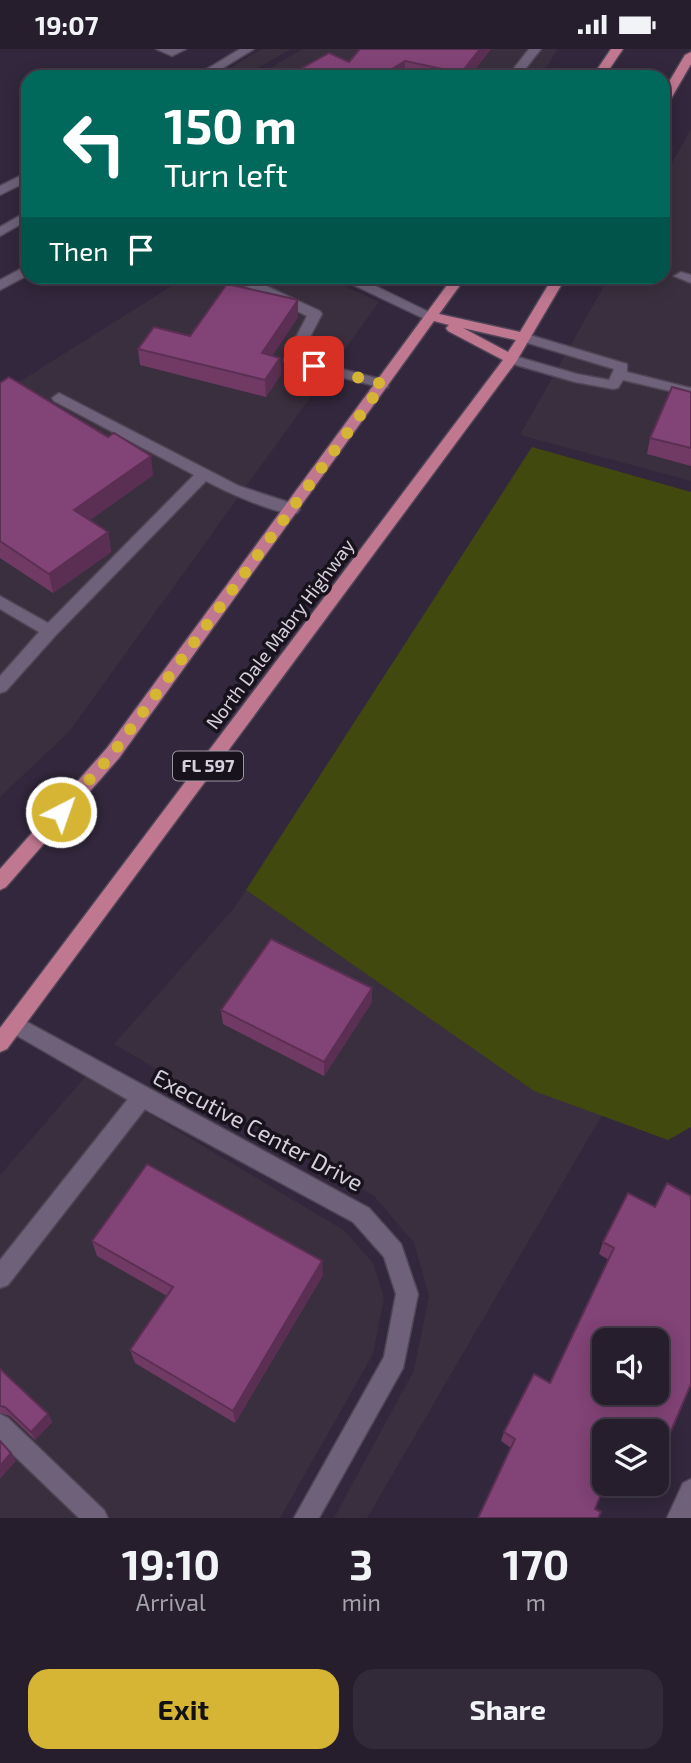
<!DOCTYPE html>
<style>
:root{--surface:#261d2d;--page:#322a39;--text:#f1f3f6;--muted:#a4a2aa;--line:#423b49;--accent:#d6b534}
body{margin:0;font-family:"Exo 2",sans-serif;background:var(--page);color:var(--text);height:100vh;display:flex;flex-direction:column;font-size:26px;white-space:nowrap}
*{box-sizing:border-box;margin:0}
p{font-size:23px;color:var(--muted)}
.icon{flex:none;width:38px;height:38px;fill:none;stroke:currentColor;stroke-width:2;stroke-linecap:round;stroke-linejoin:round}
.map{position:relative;height:1469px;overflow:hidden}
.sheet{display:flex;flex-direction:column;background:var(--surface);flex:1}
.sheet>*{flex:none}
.banner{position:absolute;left:21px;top:21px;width:649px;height:214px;border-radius:21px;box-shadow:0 4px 18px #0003,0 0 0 2px var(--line);background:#00695c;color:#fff;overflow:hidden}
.controls{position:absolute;left:592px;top:1279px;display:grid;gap:14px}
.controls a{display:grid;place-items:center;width:77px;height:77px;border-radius:14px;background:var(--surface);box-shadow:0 4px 18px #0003,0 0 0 2px var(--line);font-size:35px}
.pin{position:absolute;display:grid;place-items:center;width:60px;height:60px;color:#fff;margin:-30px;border-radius:14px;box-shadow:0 4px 10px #0006}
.me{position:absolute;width:77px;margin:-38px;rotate:41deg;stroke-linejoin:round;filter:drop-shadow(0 0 5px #0008)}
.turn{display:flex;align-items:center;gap:24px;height:147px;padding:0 28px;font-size:32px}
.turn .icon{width:91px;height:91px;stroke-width:2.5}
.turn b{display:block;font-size:49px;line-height:60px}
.then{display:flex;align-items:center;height:66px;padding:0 28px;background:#0003;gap:14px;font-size:26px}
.eta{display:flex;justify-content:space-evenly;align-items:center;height:119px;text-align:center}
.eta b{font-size:42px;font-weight:700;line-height:49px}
.cta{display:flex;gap:14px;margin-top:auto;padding:14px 28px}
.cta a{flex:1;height:80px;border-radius:21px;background:var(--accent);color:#111;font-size:28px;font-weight:700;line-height:80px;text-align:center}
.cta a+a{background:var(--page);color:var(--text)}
.status{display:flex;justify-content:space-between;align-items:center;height:49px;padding:0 35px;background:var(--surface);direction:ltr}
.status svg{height:19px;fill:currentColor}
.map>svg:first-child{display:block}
.commercial{fill:#3a2f3e}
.green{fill:#42490f}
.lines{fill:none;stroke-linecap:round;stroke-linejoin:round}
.lane-casing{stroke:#4f4556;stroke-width:3}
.street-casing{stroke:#4f4556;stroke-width:3}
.primary-casing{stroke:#4f4556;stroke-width:3}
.lane{fill:#6e6179;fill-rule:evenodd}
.street{fill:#6e6179;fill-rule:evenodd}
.primary{fill:#c07891;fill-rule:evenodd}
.wall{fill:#703a65}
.shaded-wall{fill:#5b2f53}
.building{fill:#824376;stroke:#5b2f53;stroke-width:2;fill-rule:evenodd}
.route{stroke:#d6b534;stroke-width:12;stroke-dasharray:0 21.6}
.labels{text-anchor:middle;stroke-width:7;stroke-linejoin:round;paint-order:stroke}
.shield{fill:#17121c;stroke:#9d96a3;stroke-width:2}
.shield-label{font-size:18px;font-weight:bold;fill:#d6cfdd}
.street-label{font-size:19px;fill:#d6cfdd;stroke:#17121c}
.near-street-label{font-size:23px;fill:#d6cfdd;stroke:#17121c}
</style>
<div class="status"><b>19:07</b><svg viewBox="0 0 49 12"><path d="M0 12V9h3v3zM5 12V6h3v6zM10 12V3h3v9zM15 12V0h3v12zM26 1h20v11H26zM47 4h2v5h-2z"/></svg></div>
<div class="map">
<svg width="691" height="1469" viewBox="0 0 691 1469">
<rect width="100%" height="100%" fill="#32273c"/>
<path class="commercial" d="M 262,0 L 291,0 L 242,28 L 214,28 Z
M 303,0 L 558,0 L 540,28 L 254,28 Z
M 691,80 L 691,432 L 520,386 L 609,228 L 663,228 L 663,130 Z
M 186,228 L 325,228 L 379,253 L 69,683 L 0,748 L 0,345 Z
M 246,841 L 534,1041 L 602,1066 L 367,1469 L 334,1469 L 414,1321 L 429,1247 L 414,1194 L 374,1147 L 114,995 L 235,858 Z
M 86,1027 L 345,1182 L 373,1214 L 384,1249 L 373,1305 L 280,1469 L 0,1469 L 0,1126 Z"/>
<path class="green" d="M 532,398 L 691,443 L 691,1078 L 668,1091 L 534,1042 L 246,841 Z"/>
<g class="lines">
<defs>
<path id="lane" d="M 156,0 L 186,0 L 172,7 Z
M 529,0 L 541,0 L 519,28 L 507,28 Z
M 215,16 L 243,26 L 245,28 L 229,28 L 211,21 L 209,19 Z
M 28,162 L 28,171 L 0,187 L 0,178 Z
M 28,216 L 28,226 L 0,241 L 0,231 Z
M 681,223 L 691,226 L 691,234 L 674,227 Z
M 232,228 L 247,228 L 320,262 L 322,265 L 299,309 L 388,332 L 388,338 L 383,339 L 286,314 L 284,311 L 307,267 L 233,231 Z
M 523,284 L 627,315 L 627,323 L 691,339 L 691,347 L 623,331 L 618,339 L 613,340 L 575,333 L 506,313 L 506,307 L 511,306 L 577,325 L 609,331 L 614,320 L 518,291 L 516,288 Z
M 59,344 L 239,437 L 297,456 L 300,460 L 297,464 C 281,468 222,441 206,432 L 56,586 L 6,642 L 0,644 L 0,627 L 39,583 L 0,560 L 0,547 L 48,574 L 194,426 L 54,352 L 52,349 Z
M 142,1039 L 149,1041 L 152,1048 L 149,1055 L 8,1236 L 0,1239 L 0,1211 L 135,1041 Z
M 0,1365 L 8,1369 L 104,1461 L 108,1469 L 79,1469 L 0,1393 Z"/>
<path id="street" d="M 240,0 L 254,0 L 208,28 L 194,28 Z
M 28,123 L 28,132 L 0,146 L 0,137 Z
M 342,228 L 357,228 L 439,268 L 432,272 L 427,271 L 343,231 Z
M 16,967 L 369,1159 L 401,1195 L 418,1245 L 403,1319 L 319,1469 L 294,1469 L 384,1308 L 396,1245 L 384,1208 L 353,1173 L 135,1055 L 9,982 L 6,976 L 9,970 Z
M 691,1430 L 691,1469 L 667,1469 L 683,1434 Z"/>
<path id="primary" d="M 611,0 L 623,0 L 604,28 L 592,28 Z
M 691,3 L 691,15 L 669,53 L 663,56 L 663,43 L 685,6 Z
M 453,228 L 466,228 L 439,265 L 520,283 L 553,228 L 566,228 L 516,313 L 7,1000 L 0,1003 L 0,979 L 503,311 L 448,282 L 446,279 L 449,276 L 434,272 L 119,709 L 6,838 L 0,841 L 0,820 L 107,699 ZM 463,279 L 516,291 L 508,303 Z"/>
</defs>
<use href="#lane" class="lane-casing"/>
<use href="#street" class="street-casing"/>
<use href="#primary" class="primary-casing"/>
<use href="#lane" class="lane"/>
<use href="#street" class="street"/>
<use href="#primary" class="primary"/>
</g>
<path class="wall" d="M 360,0 L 491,0 L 469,28 L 286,28 L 349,13 Z
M 298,268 L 272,307 L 280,309 L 281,325 L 266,348 L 140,316 L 138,300 Z
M 0,334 L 153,426 L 90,471 L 108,483 L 111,503 L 53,544 L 0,509 Z
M 691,343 L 691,417 L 647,405 L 650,389 Z
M 372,939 L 372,953 L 324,1027 L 223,975 L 221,961 Z
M 628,1144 L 691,1335 L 656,1416 L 656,1382 L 604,1382 L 595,1460 L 511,1399 L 501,1392 L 504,1383 L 550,1334 L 609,1211 L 599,1205 L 603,1193 Z
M 92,1192 L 323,1226 L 235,1374 L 135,1314 L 130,1301 L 167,1247 L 97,1207 Z
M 0,1320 L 48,1365 L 52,1373 L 35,1391 L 10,1367 L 0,1364 Z"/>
<path class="shaded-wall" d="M 480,0 L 491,0 L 469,28 L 461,28 L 461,24 Z
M 405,12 L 405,28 L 379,28 Z
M 298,251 L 298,268 L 263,321 L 262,304 Z
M 280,309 L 281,325 L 266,348 L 265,331 Z
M 151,407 L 153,426 L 77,480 L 74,461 Z
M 108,483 L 111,503 L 53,544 L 49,525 Z
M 372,939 L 372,953 L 324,1027 L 324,1013 Z
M 322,1212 L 323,1226 L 235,1374 L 233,1362 Z
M 48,1365 L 52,1373 L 35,1391 L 31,1383 Z
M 11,1404 L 16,1412 L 0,1430 L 0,1417 Z"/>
<path class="building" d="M 360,0 L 480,0 L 461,24 L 405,12 L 379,28 L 286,28 L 329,4 L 349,13 Z
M 227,235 L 298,251 L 262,304 L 280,309 L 265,331 L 138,300 L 154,278 L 190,287 Z
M 9,328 L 108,388 L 114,384 L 151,407 L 74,461 L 108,483 L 49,525 L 0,492 L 0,334 Z
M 672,338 L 691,343 L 691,399 L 650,389 Z
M 271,890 L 372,939 L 324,1013 L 221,961 Z
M 147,1115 L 322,1212 L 233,1362 L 130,1301 L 173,1238 L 92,1192 Z
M 667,1134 L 691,1147 L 691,1335 L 657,1415 L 656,1382 L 604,1382 L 604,1435 L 605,1435 L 595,1460 L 601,1463 L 598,1469 L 478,1469 L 515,1390 L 504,1383 L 534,1325 L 550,1334 L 614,1199 L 603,1193 L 628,1144 L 655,1158 ZM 604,1292 L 656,1292 L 656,1344 L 604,1344 Z
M 0,1320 L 48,1365 L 31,1383 L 5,1358 L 0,1357 Z
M 0,1392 L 11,1404 L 0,1417 Z"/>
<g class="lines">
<path class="route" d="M 61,763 L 113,704 L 383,335 L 314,317"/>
</g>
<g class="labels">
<rect class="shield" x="173" y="702.5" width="70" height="29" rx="5"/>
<g class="shield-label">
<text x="208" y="723">FL 597</text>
</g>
<g class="street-label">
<text transform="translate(280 585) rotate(-53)" y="7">North Dale Mabry Highway</text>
</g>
<g class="near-street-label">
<text transform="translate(258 1081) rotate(28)" y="8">Executive Center Drive</text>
</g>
</g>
</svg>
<div class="controls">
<a><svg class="icon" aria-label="sound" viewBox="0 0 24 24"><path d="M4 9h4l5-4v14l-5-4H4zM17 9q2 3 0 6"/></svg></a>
<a><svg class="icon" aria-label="layers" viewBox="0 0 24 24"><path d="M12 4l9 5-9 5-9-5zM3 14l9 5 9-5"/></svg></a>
</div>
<div class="pin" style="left:314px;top:317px;background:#d93025"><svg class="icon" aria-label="arrive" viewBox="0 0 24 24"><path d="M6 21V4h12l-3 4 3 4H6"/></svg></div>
<svg class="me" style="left:61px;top:763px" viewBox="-20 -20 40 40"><circle r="17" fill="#d6b534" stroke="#fff" stroke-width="3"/><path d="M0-11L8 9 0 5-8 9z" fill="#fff"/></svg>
<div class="banner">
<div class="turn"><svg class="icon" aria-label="left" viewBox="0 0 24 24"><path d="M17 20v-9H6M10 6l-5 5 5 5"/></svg><div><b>150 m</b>Turn left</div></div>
<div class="then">Then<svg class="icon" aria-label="arrive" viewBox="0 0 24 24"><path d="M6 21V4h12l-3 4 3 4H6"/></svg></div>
</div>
</div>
<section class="sheet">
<div class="eta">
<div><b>19:10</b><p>Arrival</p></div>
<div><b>3</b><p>min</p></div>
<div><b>170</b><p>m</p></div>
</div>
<div class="cta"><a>Exit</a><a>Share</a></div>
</section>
